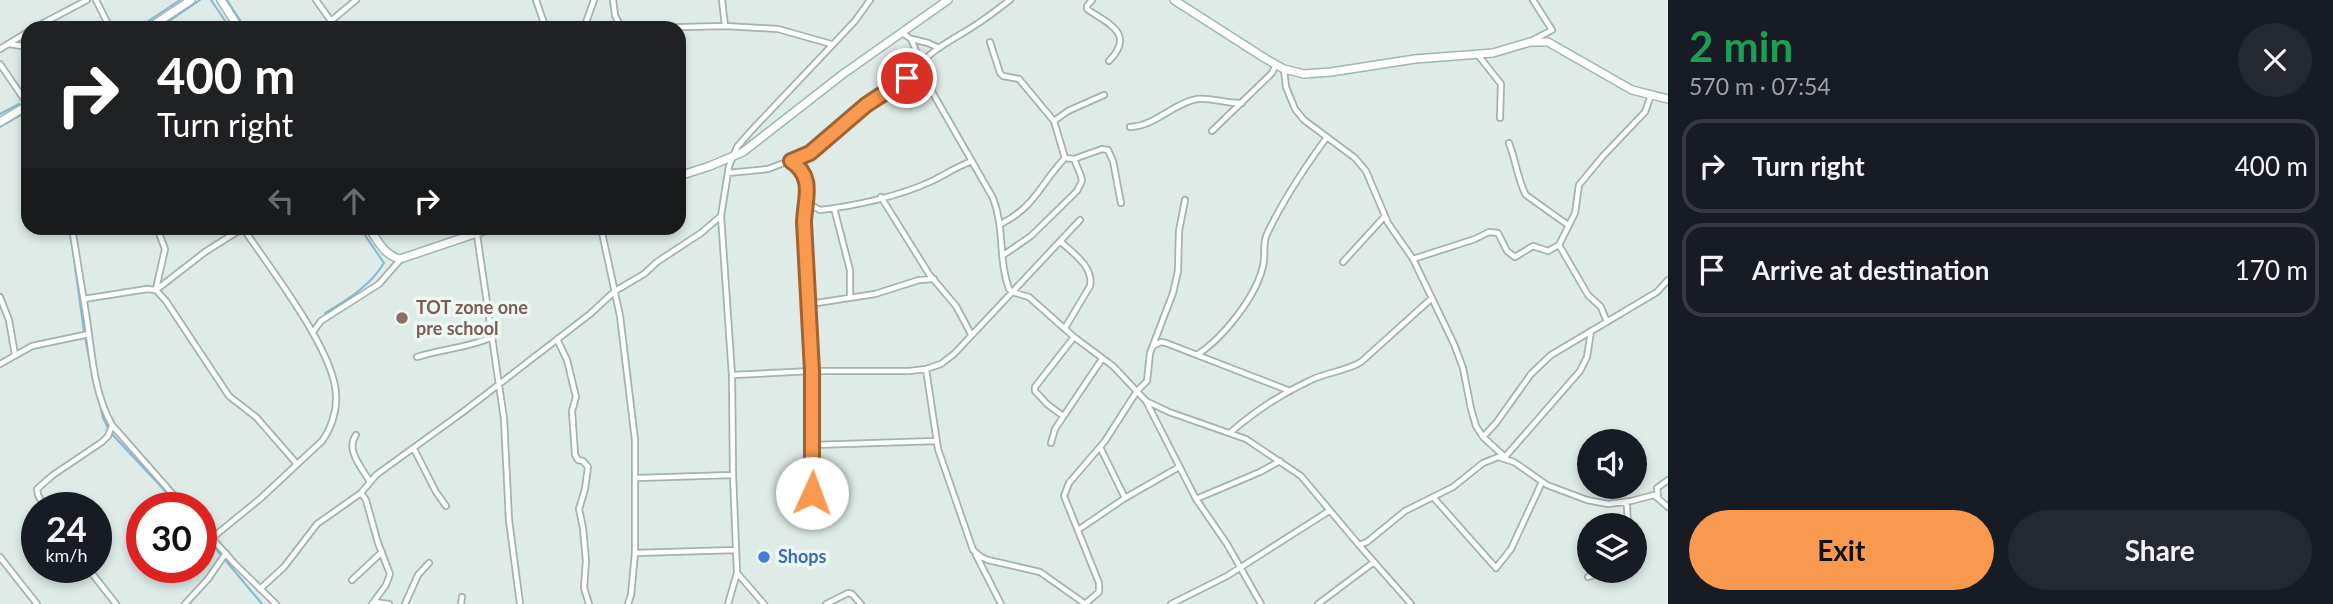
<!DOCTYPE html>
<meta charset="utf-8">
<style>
:root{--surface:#171b24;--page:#242831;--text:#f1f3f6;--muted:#9ea1a6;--line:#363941;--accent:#f8994f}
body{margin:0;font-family:Lato,sans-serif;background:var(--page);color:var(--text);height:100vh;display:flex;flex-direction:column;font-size:26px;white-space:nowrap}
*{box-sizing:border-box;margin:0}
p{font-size:23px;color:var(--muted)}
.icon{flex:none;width:38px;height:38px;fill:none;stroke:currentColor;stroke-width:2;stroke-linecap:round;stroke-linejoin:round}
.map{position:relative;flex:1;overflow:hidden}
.sheet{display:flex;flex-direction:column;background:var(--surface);width:665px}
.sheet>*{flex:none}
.top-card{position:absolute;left:21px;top:21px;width:665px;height:214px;border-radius:21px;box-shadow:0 4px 10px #0003;background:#202124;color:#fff;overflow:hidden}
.tools{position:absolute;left:1577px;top:429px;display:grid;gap:14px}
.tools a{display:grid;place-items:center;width:70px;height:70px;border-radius:50%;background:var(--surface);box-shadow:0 4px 10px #0003;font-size:35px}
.speed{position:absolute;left:21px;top:492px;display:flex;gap:14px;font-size:35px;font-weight:700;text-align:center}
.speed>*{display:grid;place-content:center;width:91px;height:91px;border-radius:50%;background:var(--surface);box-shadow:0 4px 10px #0003;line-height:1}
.speed small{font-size:18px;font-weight:400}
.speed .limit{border:10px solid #d22;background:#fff;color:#111}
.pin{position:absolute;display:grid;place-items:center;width:60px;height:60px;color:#fff;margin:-30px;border:4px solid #fff;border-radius:50%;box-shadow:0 2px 7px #0007}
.me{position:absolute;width:77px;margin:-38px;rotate:2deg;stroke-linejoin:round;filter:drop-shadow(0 0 5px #0008)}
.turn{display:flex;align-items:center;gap:24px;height:147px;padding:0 21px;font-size:32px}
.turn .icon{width:91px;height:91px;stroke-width:2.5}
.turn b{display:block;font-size:49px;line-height:60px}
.lanes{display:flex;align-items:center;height:66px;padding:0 21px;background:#0003;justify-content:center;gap:35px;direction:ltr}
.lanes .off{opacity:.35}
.round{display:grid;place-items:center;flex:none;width:74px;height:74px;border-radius:37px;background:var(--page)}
.summary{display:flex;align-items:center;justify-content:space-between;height:119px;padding:0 21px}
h1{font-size:42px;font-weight:700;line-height:52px;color:#1e9e55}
.cta{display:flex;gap:14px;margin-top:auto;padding:14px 21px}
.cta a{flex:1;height:80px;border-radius:42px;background:var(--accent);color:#111;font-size:28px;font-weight:700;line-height:80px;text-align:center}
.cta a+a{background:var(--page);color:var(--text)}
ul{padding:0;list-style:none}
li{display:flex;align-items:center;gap:21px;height:94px;margin:0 14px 10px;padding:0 7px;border:4px solid var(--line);border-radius:21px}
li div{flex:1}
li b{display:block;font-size:26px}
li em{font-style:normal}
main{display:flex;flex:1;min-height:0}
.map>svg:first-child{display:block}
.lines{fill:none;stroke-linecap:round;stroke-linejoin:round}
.stream{stroke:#83b7d3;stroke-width:2}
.street-casing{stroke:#a1b3af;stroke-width:8}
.secondary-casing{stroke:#9db7b2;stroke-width:10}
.street{stroke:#fff;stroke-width:4.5}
.secondary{stroke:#fff;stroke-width:7}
.route-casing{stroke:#a16333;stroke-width:18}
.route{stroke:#f8994f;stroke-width:12}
.education-dot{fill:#8d6e63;stroke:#eff7f5;stroke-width:2.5}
.shop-dot{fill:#3f7fe0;stroke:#eff7f5;stroke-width:2.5}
.labels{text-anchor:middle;stroke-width:7;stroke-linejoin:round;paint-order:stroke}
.education-label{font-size:18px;font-weight:bold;fill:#785e54;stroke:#eff7f5;text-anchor:start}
.shop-label{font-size:18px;font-weight:bold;fill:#366cbe;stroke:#eff7f5;text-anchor:start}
</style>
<main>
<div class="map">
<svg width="1668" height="604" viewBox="0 0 1668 604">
<rect width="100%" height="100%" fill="#deebe7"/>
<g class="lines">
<path class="stream" d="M 211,0 L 230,28
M 227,0 L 245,28
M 138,28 L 180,0
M 159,28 L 200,0
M 0,114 L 19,104
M 0,127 L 23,114 L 28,126
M 70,230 L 84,332
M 325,313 C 347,300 370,286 384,263 L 360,228
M 85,337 L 95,387
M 97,392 L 103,418 L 110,432 L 181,508
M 201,531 L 262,604"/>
<defs>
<path id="street" d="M 96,0 L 110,28
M 316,0 L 336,28
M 536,0 L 545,26
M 613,0 L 615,15 L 621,28
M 722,0 L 725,26
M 1010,0 C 999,8 988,17 977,24 C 962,35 924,52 919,69 L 993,198 C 1005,229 998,259 1009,289 L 1012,292 L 1029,297 L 1074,337 L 1113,366 L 1146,401 L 1169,412 L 1246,439 L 1301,476 L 1359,545 L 1367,542 L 1405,511 L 1453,487 L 1483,463 L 1498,457 L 1514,462 L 1547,485 L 1587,500 L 1608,504 L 1631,501 L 1654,495 L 1668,507
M 1092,0 L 1087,6 L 1087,9 C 1108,24 1136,33 1109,61
M 332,20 L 356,0
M 544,26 L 585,28
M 34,28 L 87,0
M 454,28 L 454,26
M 584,28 L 594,0
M 644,28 L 725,26 L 778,29 L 831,44
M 902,33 L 911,39 L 921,63
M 912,39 L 928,43 L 939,48
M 1531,41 L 1552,30 L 1533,0
M 990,42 L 1000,73 L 1003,76 L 1019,79 L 1054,121
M 9,44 L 28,47
M 0,49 L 28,32
M 1478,55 L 1501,84 L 1500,118
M 0,64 L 28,105
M 1284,70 L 1286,87 L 1295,109 L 1304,120 L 1355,158 L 1366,171 L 1388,223 L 1413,259 L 1454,344 L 1463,368 L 1471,409 L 1476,426 L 1483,437 L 1505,457 L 1580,371 L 1587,357 L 1591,331
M 1130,127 C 1156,126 1173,103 1197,99 C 1210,97 1227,104 1242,103
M 1212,131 L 1272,73 L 1276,65
M 1509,143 C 1515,158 1519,184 1526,195 L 1568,225
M 1074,159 L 1102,149 L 1108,150 L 1113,161 L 1121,203
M 791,161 L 803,171 C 810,191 803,205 804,224 C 810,322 814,419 811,518
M 728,173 L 768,169 L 810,153 L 866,105 L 919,69
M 881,197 L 929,274 L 956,306 L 971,334
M 807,203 L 820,210 C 855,206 900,196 932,181 C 946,174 956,167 972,161
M 834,208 L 850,270 L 850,298
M 1001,224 C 1036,206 1040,184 1065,158 L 1054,121 L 1068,111 L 1104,95
M 72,228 C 77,258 82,289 87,320 C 92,355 94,393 112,425 L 185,508
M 476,228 L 504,419 L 509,520 L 520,604
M 601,228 L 620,316 L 635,440 L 635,553 L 631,595 L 628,604
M 1061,242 C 1073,253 1094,267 1090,286 L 1065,328
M 1002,256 L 1031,236 L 1077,191 L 1082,181 L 1081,176 L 1074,159 L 1065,158
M 1413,259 L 1475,239 L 1489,232 L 1498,233 L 1507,251 L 1515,257 L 1533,246 L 1548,251 L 1559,245
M 1343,262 L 1385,216
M 156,289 L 165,249 L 157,228
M 156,290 L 205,252 L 243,228
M 0,297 L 9,320 L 15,355
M 84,299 L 147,289 L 156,290 L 166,301 L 229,396 L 256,417 L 297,464
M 810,304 L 875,294 L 919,280 L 934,279
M 1607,322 L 1601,307 L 1588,295 L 1559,245 L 1575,213 L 1579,185 L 1603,156 L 1645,112 L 1651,95
M 313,332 L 321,321 L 379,284 L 400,260
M 557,339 L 567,360 L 576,397 L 572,411 L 575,455 L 578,460 L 583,461 L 588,467 L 585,489 L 579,509 L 583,528 L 586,561 L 584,588 L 589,604
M 1153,346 L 1161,342 L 1166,343 L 1290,391
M 1197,355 C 1223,338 1256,297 1263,266 C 1266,255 1262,244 1267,234 C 1283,200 1305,167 1327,137
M 417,357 C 441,349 467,348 490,338
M 0,364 L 32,346 L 89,334
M 926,369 L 938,449 L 973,550 L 981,557 L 988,560 L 1040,572 L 1084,603
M 732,375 L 812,371 L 909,371 L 926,369 L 941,364 L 954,354 L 1080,220
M 1146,401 L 1196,499 L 1227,544 L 1261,604
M 1063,416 L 1047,404 L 1035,391 L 1035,387 L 1074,337
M 1231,432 C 1254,412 1281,394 1309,381 C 1326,372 1344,372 1361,362 L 1432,298
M 356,435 C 345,450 362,468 370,482
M 1483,437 L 1496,423 L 1531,374 L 1551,355 L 1657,292 L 1668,280
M 1051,443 L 1055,429 L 1102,359
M 813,445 L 936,441
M 1100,447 L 1125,498
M 414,449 L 436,492 L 446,506
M 637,478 L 733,475
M 361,493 L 366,500 L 378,543 L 390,574 L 386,585 L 372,604
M 1658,496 L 1657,488 L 1668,480
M 1433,497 L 1496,568 L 1511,549 L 1542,482
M 1196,499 L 1260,472 L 1280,461
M 1625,502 L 1627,506 L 1628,525
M 45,508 L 38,495 L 37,489 L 53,475 L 102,442 L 108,436 L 112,426
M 201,526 L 235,564 L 276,604
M 1078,530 L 1125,498 L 1179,467
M 212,538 L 261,498 L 322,441 C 331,429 337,411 336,395 C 335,351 269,267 243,228
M 1359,545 L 1411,604
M 635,553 L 736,550
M 976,555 L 1001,604
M 0,557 L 37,604
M 87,567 L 116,604
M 738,574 L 764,604
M 1588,577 L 1594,575 L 1599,570
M 352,580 L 382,552
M 260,589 L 284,567 L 317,524 L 361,493 L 376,475 L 463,412 L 590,314 L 615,291 L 644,274 L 657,262 L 701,233 L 721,216
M 374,602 L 389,604
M 185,604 L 208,579 L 226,553
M 405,604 L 418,575 L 429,563
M 461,604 L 462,597
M 728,604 L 737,573 L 733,475 L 732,375 L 721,216 L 729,166 L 737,147 L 751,131 L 855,21 L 870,0
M 826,604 L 848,593 L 852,594 L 861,604
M 1085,604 L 1099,592 L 1099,583 L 1064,496 L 1069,483 L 1105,441 L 1137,391 L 1147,381 L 1150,353 L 1173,293 L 1178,271 L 1179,231 L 1185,200
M 1171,604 L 1227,576 L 1329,511
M 1318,604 L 1374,562"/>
<path id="secondary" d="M 221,0 L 239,28
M 1174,0 L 1266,59 L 1284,69 L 1304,74 L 1331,72 L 1415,59 L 1493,53 L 1530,42 L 1548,42 L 1632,90 L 1668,99
M 149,28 L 191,0
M 0,122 L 28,105
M 679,176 L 710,166 L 743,152 L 843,74 L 948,0
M 369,228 C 378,241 384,255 400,259 L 492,228"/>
</defs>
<use href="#street" class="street-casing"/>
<use href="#secondary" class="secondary-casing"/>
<use href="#street" class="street"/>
<use href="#secondary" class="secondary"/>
</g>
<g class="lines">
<defs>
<path id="route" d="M 812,493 L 812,371 L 804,222 C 805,198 815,177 791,161 L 810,153 L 866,105 L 907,78"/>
</defs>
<use href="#route" class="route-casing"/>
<use href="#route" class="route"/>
</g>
<circle class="education-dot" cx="402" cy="318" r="7"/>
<circle class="shop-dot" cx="764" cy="557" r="7"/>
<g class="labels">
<g class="education-label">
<text x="416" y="314">TOT zone one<tspan x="416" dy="21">pre school</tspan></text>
</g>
<g class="shop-label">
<text x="778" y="563">Shops</text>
</g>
</g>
</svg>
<div class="tools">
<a><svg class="icon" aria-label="sound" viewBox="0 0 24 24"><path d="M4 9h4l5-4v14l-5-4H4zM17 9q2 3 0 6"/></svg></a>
<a><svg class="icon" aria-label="layers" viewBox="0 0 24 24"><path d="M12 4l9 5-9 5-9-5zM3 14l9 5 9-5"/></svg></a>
</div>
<div class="speed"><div>24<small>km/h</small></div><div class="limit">30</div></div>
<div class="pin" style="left:907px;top:78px;background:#d93025"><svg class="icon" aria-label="arrive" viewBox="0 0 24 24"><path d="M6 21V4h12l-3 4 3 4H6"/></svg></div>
<svg class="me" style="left:812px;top:493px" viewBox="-20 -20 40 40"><circle r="19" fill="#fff"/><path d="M0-13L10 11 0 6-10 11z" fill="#f8994f"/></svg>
<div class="top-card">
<div class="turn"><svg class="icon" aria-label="right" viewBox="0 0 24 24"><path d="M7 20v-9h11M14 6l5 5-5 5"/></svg><div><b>400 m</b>Turn right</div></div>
<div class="lanes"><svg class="icon off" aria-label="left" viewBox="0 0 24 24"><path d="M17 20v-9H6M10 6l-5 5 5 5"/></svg><svg class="icon off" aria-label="ahead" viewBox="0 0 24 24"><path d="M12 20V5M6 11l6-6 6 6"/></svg><svg class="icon" aria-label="right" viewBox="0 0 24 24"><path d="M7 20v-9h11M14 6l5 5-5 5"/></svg></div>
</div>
</div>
<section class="sheet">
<div class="summary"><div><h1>2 min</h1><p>570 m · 07:54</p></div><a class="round"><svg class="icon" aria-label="close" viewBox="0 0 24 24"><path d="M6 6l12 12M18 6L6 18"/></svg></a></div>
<ul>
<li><svg class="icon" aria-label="right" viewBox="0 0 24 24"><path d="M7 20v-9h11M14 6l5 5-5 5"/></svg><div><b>Turn right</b></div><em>400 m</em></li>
<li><svg class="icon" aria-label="arrive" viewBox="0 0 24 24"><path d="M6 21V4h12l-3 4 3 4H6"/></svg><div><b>Arrive at destination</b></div><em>170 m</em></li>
</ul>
<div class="cta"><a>Exit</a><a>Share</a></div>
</section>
</main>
